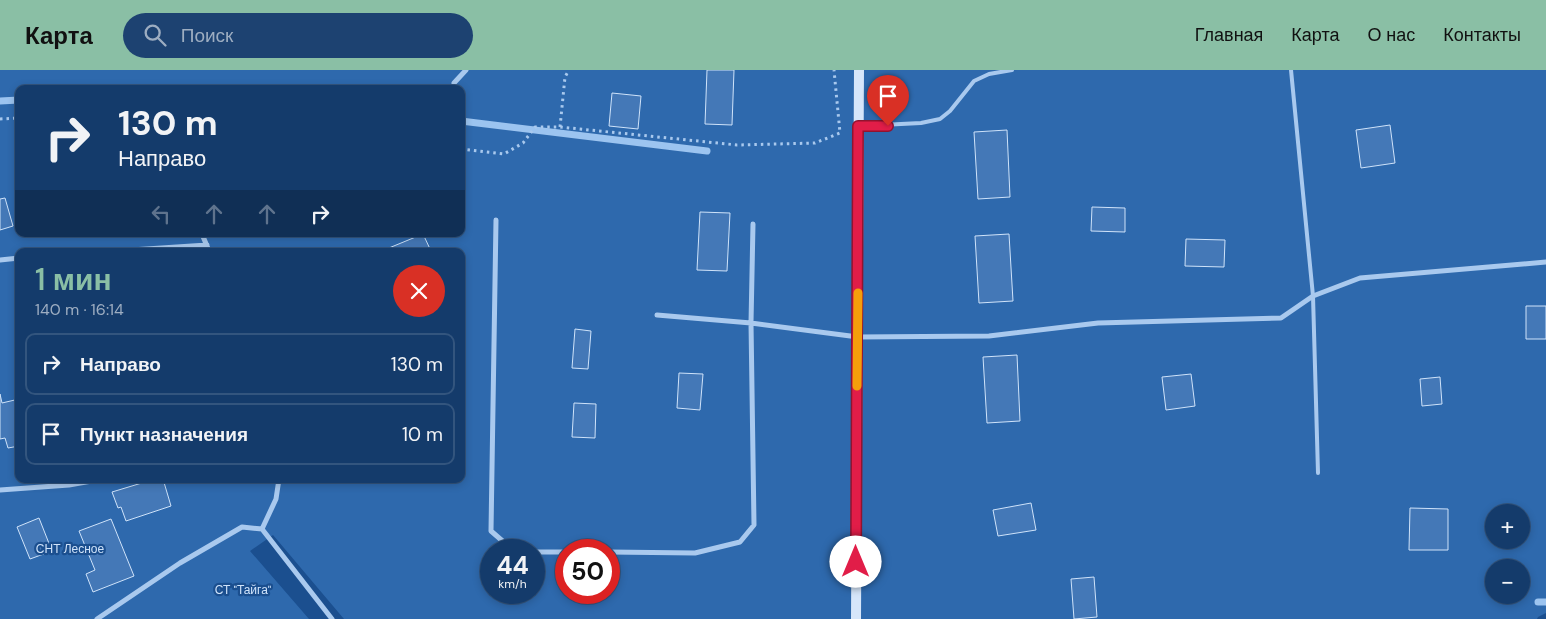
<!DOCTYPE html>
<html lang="ru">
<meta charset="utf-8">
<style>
:root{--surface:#143b6b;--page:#1d4271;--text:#f1f3f6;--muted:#9dadc1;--line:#33557e;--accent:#8abfa5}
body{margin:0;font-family:"DM Sans",sans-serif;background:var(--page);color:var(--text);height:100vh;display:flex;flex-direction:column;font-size:19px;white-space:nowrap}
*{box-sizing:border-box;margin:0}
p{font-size:16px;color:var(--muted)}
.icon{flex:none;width:28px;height:28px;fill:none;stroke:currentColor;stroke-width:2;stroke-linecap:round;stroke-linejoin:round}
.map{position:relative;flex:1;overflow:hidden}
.details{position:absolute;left:15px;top:178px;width:450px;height:235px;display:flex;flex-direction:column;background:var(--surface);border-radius:10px;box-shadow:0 2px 8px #0003,0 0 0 1px var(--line)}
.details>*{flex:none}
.banner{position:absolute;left:15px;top:15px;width:450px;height:152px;border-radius:10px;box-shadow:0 2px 8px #0003,0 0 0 1px var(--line);background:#143b6b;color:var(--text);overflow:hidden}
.controls{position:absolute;left:1485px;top:434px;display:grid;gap:10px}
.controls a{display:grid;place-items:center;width:45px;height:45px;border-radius:50%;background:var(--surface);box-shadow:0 2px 8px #0003,0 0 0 1px var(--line);font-size:25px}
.speed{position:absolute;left:480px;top:469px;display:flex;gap:10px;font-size:25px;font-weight:700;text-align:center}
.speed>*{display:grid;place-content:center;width:65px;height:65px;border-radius:50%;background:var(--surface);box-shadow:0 2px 8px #0003,0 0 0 1px var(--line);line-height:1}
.speed small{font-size:12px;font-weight:400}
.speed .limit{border:8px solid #d22;background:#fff;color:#111}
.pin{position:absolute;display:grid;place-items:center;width:42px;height:42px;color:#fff;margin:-51px -21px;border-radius:50% 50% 50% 0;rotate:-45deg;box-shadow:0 0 5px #0007}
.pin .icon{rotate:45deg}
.me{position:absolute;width:55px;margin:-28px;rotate:0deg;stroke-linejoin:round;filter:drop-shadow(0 0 4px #0008)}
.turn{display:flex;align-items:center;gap:18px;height:105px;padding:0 20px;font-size:22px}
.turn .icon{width:65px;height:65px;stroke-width:2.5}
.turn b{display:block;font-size:35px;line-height:42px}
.lanes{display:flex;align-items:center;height:48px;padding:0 20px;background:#0003;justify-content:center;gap:25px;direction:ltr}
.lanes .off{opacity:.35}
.round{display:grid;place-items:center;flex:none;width:52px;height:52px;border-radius:26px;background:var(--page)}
.headline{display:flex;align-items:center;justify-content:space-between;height:85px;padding:0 20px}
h1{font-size:30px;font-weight:600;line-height:38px;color:var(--accent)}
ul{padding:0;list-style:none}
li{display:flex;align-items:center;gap:15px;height:62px;margin:0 10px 8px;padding:0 10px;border:2px solid var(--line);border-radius:10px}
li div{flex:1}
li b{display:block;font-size:19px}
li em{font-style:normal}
header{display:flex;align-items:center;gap:30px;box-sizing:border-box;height:70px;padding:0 25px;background:var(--accent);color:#111}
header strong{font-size:24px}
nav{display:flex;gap:28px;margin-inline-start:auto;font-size:18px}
.search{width:350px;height:45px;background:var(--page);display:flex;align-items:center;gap:12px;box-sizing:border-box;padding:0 18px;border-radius:28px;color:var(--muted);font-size:19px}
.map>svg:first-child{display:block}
.green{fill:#2e69ad;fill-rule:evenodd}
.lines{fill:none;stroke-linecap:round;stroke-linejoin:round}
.stream{stroke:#9cc4f0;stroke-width:7}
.building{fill:#4478b7;stroke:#cfe3fa}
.path{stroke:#a9c9ee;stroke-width:3;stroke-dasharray:2.5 4;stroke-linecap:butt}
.service{stroke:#a9c9ee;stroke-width:4}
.minor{stroke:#a9c9ee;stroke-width:5}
.secondary{stroke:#d6e6fa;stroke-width:10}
.route-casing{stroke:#92132f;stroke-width:12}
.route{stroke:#e11d48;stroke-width:9}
.slow{stroke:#f59e0b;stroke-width:9}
.labels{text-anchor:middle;stroke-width:4.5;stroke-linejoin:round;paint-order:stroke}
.park-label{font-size:12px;fill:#cfe3fa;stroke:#1b4f8f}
</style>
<header>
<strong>Карта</strong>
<div class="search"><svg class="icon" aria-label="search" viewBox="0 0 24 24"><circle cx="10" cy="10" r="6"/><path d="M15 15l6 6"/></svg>Поиск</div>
<nav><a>Главная</a><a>Карта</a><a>О нас</a><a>Контакты</a></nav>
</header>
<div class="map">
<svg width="1546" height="549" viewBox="0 0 1546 549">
<rect width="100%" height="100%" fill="#1b4f8f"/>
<path class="green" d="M 0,0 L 1546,0 L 1546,543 L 1538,547 L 1537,549 L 344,549 L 273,465 L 250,481 L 309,549 L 0,549 ZM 19,19 L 461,19 L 461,164 L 19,164 ZM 19,181 L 461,181 L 461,409 L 19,409 ZM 1494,442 L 1521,442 L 1521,470 L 1494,470 ZM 491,480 L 534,480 L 534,522 L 491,522 ZM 566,480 L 609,480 L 609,522 L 566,522 ZM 1494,498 L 1521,498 L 1521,525 L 1494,525 Z"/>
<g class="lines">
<path class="stream" d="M 0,31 L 19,30
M 461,51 L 707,81
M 1538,532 L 1546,532"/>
</g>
<path class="building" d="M 707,0 L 734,0 L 732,55 L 705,54 Z
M 612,23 L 641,26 L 638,59 L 609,56 Z
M 1390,55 L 1395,93 L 1361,98 L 1356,60 Z
M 1007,60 L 1010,127 L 978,129 L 974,62 Z
M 5,128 L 13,156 L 0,160 L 0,129 Z
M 1092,137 L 1125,138 L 1125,162 L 1091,161 Z
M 700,142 L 730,143 L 727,201 L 697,200 Z
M 423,164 L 431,181 L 385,181 L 384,180 Z
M 1009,164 L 1013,231 L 979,233 L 975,166 Z
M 1186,169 L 1225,170 L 1224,197 L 1185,196 Z
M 1526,236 L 1546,236 L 1546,269 L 1526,269 Z
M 575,259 L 591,261 L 588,299 L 572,298 Z
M 1017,285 L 1020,351 L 987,353 L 983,287 Z
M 679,303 L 703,304 L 700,340 L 677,338 Z
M 1191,304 L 1195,336 L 1166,340 L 1162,307 Z
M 1440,307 L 1442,334 L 1422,336 L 1420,309 Z
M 0,324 L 2,333 L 19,329 L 19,376 L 8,378 L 5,368 L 0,369 Z
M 574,333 L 596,334 L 595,368 L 572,367 Z
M 155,409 L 163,409 L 171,436 L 126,451 L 121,437 L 118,438 L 112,422 Z
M 1031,433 L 1036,460 L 998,466 L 993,440 Z
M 1410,438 L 1448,439 L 1448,480 L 1409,480 Z
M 39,448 L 52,481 L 30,489 L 17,457 Z
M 111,449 L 134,506 L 93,522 L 86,504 L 95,500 L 79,461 Z
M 1094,507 L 1097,547 L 1074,549 L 1071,509 Z"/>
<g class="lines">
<path class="path" d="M 0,49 L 19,48
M 560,57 L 565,7 L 569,0
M 461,79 L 504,84 L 523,73 L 535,57 L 560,57 L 737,75 L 815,73 L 840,63 L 834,0"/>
<path class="service" d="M 1291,0 L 1313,226 L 1318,403
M 861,56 L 921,53 L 940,49 L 950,41 L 974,11 L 989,4 L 1012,0"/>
<path class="minor" d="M 454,13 L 466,0
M 496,150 L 491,461 L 506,474 L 519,480
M 202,164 L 209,181
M 116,181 L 207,175
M 0,190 L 19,188
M 657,245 L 751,253 L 858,267 L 989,266 L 1098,253 L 1281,248 L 1313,226 L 1360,208 L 1546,192
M 0,420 L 69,415 L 103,409
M 262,459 L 276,429 L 279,409
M 534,482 L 566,482
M 609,482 L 695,483 L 740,472 L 754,455 L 751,253 L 753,154
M 97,549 L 180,493 L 242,457 L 262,459 L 332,549"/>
<path class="secondary" d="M 856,549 L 859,0"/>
</g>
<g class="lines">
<defs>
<path id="route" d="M 856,492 L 858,56 L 888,56"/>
</defs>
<use href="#route" class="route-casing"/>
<use href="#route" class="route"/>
<path class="slow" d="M 857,316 L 858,223"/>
</g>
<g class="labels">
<g class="park-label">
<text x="70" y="483">СНТ Лесное</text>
<text x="243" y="524">СТ "Тайга"</text>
</g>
</g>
</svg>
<div class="controls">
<a>+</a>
<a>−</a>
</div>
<div class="speed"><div>44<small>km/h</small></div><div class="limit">50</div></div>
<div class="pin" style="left:888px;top:56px;background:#d93025"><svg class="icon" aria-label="arrive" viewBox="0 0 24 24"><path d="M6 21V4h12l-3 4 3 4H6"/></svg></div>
<svg class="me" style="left:856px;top:492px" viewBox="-20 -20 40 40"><circle r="19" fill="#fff"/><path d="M0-13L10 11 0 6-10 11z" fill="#e11d48"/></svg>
<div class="banner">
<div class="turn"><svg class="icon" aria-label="right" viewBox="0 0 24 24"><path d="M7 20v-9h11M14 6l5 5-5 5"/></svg><div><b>130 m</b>Направо</div></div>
<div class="lanes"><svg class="icon off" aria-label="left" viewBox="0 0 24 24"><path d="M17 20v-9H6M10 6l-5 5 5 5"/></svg><svg class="icon off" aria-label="ahead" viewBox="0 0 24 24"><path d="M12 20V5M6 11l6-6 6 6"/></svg><svg class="icon off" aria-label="ahead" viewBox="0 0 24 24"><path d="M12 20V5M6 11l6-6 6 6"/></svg><svg class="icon" aria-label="right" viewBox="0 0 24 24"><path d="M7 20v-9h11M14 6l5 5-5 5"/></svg></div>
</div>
<section class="details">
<div class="headline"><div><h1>1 мин</h1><p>140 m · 16:14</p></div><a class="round" style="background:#d93025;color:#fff"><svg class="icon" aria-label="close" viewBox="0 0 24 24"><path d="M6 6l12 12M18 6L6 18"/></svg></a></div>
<ul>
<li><svg class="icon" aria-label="right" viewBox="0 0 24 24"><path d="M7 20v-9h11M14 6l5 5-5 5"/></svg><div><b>Направо</b></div><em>130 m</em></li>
<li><svg class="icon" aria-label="arrive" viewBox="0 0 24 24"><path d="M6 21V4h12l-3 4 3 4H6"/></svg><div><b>Пункт назначения</b></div><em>10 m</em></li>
</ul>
</section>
</div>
